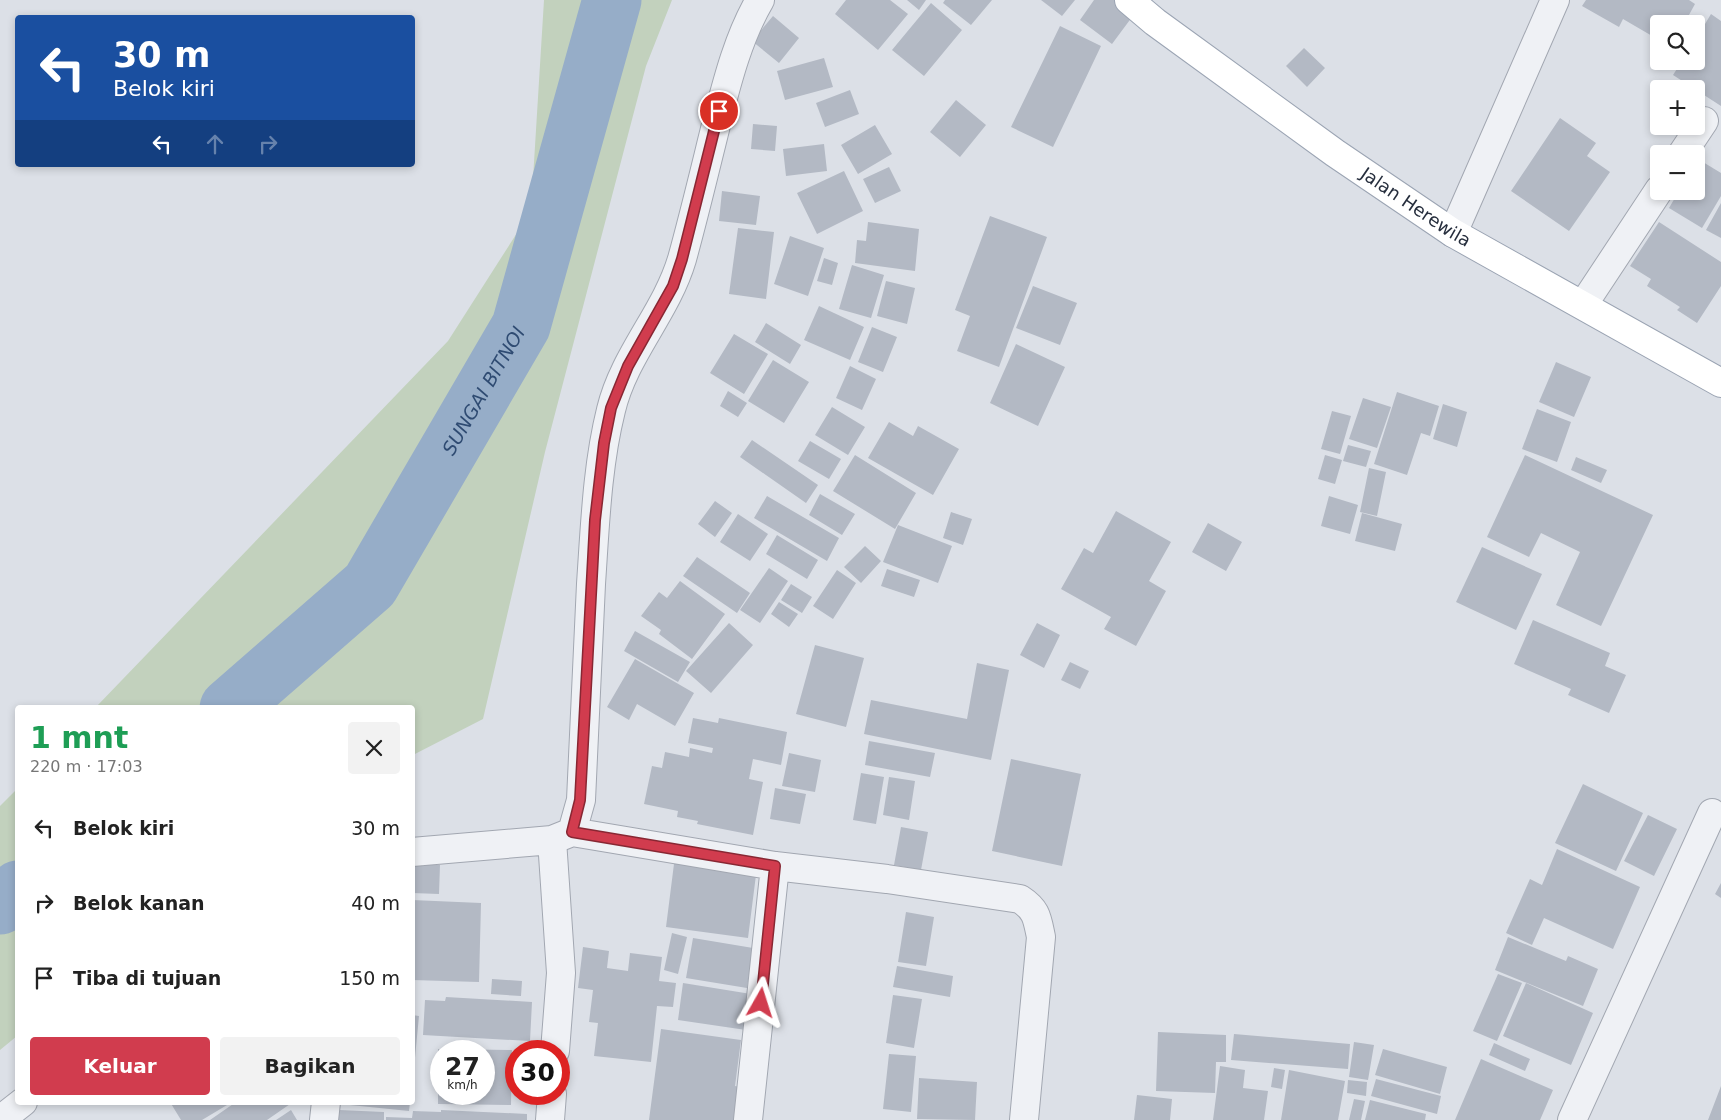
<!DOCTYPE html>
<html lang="id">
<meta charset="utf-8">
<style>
:root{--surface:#fff;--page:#f2f2f2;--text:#222;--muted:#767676;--accent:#d13c4e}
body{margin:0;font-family:"DejaVu Sans",sans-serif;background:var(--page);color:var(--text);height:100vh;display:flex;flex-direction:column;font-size:19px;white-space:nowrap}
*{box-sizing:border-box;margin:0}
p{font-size:16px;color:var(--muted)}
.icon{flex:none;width:28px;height:28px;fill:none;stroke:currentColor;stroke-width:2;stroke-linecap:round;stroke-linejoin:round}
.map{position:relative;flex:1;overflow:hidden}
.drawer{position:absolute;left:15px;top:705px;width:400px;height:400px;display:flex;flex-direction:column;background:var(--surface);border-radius:5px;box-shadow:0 2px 8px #0003}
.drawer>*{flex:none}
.top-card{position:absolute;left:15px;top:15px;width:400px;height:152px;border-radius:5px;box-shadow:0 2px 8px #0003;background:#1a4fa0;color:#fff;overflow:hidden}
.buttons{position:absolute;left:1650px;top:15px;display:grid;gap:10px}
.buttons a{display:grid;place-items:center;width:55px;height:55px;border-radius:5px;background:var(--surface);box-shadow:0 2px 8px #0003;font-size:25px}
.speed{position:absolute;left:430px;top:1040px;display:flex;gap:10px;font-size:25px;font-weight:700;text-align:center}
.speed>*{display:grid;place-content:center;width:65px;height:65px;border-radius:50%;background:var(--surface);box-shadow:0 2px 8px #0003;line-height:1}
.speed small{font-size:12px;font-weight:400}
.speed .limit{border:8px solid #d22;background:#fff;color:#111}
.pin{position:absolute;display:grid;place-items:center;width:42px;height:42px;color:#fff;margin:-21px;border:2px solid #fff;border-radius:50%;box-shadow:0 1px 5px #0007}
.me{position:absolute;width:55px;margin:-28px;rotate:6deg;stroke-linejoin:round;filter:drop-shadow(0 0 4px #0008)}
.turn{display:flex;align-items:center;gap:18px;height:105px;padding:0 15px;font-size:22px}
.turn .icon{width:65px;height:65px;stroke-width:2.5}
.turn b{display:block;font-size:35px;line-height:42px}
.lanes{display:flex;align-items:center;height:48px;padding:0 15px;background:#0003;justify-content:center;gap:25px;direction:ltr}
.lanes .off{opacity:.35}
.round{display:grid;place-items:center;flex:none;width:52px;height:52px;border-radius:5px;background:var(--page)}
.headline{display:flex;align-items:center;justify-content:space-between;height:85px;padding:0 15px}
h1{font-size:30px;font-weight:700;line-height:38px;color:#1e9e55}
.action{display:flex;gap:10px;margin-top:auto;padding:10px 15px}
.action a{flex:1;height:58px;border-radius:5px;background:var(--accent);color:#fff;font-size:20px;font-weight:700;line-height:58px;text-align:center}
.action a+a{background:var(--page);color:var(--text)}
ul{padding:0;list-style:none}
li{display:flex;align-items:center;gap:15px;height:75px;padding:0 15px}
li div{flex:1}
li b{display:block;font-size:19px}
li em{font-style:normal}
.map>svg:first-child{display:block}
.green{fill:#c2d1bd}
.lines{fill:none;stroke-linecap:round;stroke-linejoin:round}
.river{stroke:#96adc8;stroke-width:59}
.building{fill:#b3b9c4;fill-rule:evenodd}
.minor-casing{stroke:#a2a7b1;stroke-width:30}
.major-casing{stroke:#9ba4b3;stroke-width:30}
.minor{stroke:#eff1f5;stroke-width:28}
.major{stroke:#fff;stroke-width:28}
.route-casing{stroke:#882733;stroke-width:12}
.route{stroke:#d13c4e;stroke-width:9}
.labels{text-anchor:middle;stroke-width:5;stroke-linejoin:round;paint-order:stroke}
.street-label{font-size:18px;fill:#262e3d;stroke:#ebeff5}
.water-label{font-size:19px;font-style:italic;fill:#2f4b72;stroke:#ebeff5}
</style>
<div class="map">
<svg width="1721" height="1120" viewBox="0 0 1721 1120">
<rect width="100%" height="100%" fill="#dce0e7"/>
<path class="green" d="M 544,0 L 672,0 L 646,66 L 545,452 L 483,719 L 413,755 L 412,708 L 96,707 L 448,341 L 531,211 Z
M 17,789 L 17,1036 L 0,1050 L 0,806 Z"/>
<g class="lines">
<g class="river">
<path id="s1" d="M 229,708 L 370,585 L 521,326 L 612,0"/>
<path d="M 0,905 L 18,890"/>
</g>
</g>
<path class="building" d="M 846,0 L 890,0 L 908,14 L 878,50 L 835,14 Z
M 907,0 L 926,0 L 919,10 Z
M 945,0 L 992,0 L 971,25 L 943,3 Z
M 1041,0 L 1075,0 L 1062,16 Z
M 1094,0 L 1118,0 L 1135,13 L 1112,44 L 1080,20 Z
M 1586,0 L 1689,0 L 1695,4 L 1684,24 L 1659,24 L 1659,40 L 1623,19 L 1619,27 L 1582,6 Z
M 931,3 L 962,30 L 924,76 L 892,50 Z
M 1711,14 L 1721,21 L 1721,106 L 1673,75 L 1682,61 L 1696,61 L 1696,39 Z
M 773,16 L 799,38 L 779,63 L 752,41 Z
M 1060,26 L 1101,46 L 1053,147 L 1011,127 Z
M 1304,48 L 1325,68 L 1307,87 L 1286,66 Z
M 824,58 L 833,87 L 785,100 L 777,71 Z
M 850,90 L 859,114 L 825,127 L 816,103 Z
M 956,100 L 986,125 L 960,157 L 930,132 Z
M 1560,118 L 1596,143 L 1587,156 L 1610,172 L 1569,231 L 1511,191 Z
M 753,124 L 777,126 L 775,151 L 751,149 Z
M 875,125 L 892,154 L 858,174 L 841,145 Z
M 824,144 L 827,171 L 786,176 L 783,149 Z
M 1698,159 L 1721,173 L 1721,196 L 1702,228 L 1669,208 L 1679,191 L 1696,191 L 1696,162 Z
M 889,167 L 901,191 L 875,203 L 863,179 Z
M 844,171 L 863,211 L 817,234 L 797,193 Z
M 722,191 L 760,196 L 756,225 L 719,221 Z
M 1721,203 L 1721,238 L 1706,230 Z
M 990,216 L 1047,237 L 999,367 L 957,351 L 970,316 L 955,310 Z
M 868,222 L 919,229 L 915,271 L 855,263 L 857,240 L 866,241 Z
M 1659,222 L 1721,262 L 1721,286 L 1697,323 L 1677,310 L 1680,307 L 1647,286 L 1651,279 L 1630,266 Z
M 738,228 L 774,232 L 766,299 L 729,294 Z
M 790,236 L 824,248 L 808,296 L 774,284 Z
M 824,258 L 838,263 L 832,285 L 817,281 Z
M 852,265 L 884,275 L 871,318 L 839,309 Z
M 886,281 L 915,288 L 907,324 L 877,316 Z
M 1033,286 L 1077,303 L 1060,345 L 1016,328 Z
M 819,306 L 864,327 L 850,360 L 804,340 Z
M 766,323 L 801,345 L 790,364 L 755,342 Z
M 872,327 L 897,337 L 883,372 L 858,362 Z
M 734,334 L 768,354 L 744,394 L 710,373 Z
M 1016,344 L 1065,367 L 1038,426 L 990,403 Z
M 773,360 L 809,382 L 784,423 L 748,401 Z
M 1556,362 L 1591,377 L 1574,417 L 1539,402 Z
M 850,366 L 876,379 L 862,410 L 836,398 Z
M 728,391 L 747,403 L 738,417 L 720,406 Z
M 1397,392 L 1439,406 L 1430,436 L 1421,433 L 1407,475 L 1374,464 Z
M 1363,398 L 1391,407 L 1377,448 L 1349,439 Z
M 1443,404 L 1467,412 L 1457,447 L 1433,439 Z
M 832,407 L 865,427 L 848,455 L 815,435 Z
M 1537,409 L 1571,422 L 1557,462 L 1522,449 Z
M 1332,411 L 1351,416 L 1340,454 L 1321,449 Z
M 889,422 L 913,436 L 918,426 L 959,449 L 933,495 L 868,458 Z
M 752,440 L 818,485 L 806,503 L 740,457 Z
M 810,441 L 841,459 L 829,479 L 798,461 Z
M 1348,445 L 1371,451 L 1366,467 L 1343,461 Z
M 855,455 L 916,493 L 895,529 L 833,491 Z
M 1325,455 L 1342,460 L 1335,484 L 1318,479 Z
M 1525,455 L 1653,515 L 1601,626 L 1556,605 L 1580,552 L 1541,533 L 1529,557 L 1487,537 Z
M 1576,457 L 1607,470 L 1601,483 L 1571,470 Z
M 1369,468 L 1386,472 L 1377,516 L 1360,512 Z
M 820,494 L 855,514 L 842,535 L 809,515 Z
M 767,496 L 839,538 L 827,561 L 754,518 Z
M 1329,496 L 1358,505 L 1350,534 L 1321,526 Z
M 715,501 L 732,513 L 715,537 L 698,524 Z
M 1116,511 L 1171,542 L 1149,581 L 1166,591 L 1136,646 L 1104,629 L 1111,617 L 1061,589 L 1084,548 L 1093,553 Z
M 951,512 L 972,519 L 963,545 L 943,538 Z
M 1362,513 L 1402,524 L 1395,551 L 1355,541 Z
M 738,514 L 768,534 L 750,561 L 720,542 Z
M 1208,523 L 1242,542 L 1226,571 L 1192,552 Z
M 898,525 L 952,546 L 938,583 L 883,562 Z
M 777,535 L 818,560 L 807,579 L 766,554 Z
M 865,546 L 881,561 L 861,583 L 844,567 Z
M 1482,547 L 1542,574 L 1516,630 L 1456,602 Z
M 697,557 L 750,593 L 737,613 L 683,576 Z
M 769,568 L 788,581 L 760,623 L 740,610 Z
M 887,569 L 920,580 L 914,597 L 881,586 Z
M 837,570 L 856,583 L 833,619 L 813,606 Z
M 680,581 L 725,614 L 692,659 L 659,634 L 661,630 L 641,616 L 659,592 L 667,598 Z
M 791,584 L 812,597 L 802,613 L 781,600 Z
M 779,602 L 798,614 L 789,627 L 771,614 Z
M 1533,620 L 1610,653 L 1605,666 L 1626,675 L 1609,713 L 1568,695 L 1571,689 L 1514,664 Z
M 729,623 L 753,645 L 711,693 L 686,671 Z
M 1037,623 L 1060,635 L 1044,668 L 1020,655 Z
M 635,631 L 690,662 L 678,682 L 624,651 Z
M 815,645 L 864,658 L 846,727 L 796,714 Z
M 635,659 L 694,693 L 675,726 L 637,704 L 629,720 L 607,707 Z
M 1070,662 L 1089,671 L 1080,689 L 1061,680 Z
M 977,663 L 1009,670 L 991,760 L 864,734 L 871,700 L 967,719 Z
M 693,718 L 718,723 L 719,718 L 787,732 L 781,765 L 753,759 L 749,779 L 763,782 L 753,835 L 697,824 L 698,821 L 677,817 L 678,811 L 644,804 L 652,766 L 662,768 L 665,752 L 689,757 L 690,748 L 712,753 L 713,748 L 688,743 Z
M 869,741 L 935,753 L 930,777 L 865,765 Z
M 789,753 L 821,760 L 815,792 L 782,786 Z
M 1011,759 L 1081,774 L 1062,866 L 992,851 Z
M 861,773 L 884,777 L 876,824 L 853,820 Z
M 889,777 L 915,781 L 909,820 L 883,815 Z
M 1583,784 L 1643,813 L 1616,871 L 1555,843 Z
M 775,788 L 806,794 L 800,824 L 770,819 Z
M 1648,815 L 1677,829 L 1654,876 L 1624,861 Z
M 901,827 L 928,832 L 921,870 L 894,865 Z
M 1557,849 L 1640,887 L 1613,949 L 1544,918 L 1532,945 L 1506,933 L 1530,879 L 1542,885 Z
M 675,856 L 757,867 L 748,938 L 666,927 Z
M 412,864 L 440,865 L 439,894 L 412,893 Z
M 1721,883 L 1721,898 L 1715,894 Z
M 412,900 L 481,903 L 479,982 L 412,980 Z
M 906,912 L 934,917 L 926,966 L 898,962 Z
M 672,933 L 687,937 L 678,974 L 664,970 Z
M 1508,937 L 1566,961 L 1568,956 L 1598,969 L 1583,1006 L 1495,970 Z
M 693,938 L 753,948 L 747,988 L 686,978 Z
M 583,947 L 609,951 L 607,968 L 628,971 L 630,953 L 662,957 L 659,981 L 676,983 L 673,1007 L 657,1006 L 651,1062 L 594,1056 L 598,1023 L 589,1022 L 593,990 L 578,988 Z
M 897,966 L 953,976 L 950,997 L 893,987 Z
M 1498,974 L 1522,983 L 1497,1041 L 1473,1031 Z
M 492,979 L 522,981 L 521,996 L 491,994 Z
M 683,983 L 751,994 L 746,1030 L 678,1020 Z
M 1526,983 L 1593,1013 L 1571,1065 L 1503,1036 Z
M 893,995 L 922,999 L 914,1048 L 886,1043 Z
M 446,997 L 532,1002 L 530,1041 L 423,1035 L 425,1000 L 445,1001 Z
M 412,1015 L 419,1016 L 414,1068 L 412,1068 Z
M 661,1029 L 741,1040 L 735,1086 L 740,1087 L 736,1120 L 649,1120 Z
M 1158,1032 L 1226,1035 L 1226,1062 L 1216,1062 L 1215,1093 L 1156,1091 Z
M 1234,1034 L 1350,1044 L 1348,1069 L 1231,1060 Z
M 1354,1042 L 1374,1045 L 1368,1080 L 1349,1077 Z
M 1494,1043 L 1530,1059 L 1525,1071 L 1489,1055 Z
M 438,1049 L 512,1050 L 511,1105 L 438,1104 ZM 441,1051 L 484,1051 L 484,1094 L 441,1094 Z
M 1383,1049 L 1447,1067 L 1440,1094 L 1375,1075 Z
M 889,1054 L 916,1056 L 911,1112 L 883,1109 Z
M 1481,1059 L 1553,1090 L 1540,1120 L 1455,1120 Z
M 1220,1066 L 1245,1070 L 1243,1088 L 1268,1091 L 1264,1120 L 1213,1120 Z
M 1274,1068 L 1285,1070 L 1282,1089 L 1271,1087 Z
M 1289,1070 L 1345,1081 L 1338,1120 L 1281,1120 Z
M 919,1078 L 977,1082 L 975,1120 L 917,1119 Z
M 1376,1079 L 1441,1096 L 1437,1114 L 1371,1096 Z
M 1348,1080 L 1367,1082 L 1366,1096 L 1347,1093 Z
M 1721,1086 L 1721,1120 L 1708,1120 Z
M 1137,1095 L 1172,1099 L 1170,1120 L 1134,1120 Z
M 1354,1099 L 1365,1101 L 1361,1120 L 1349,1120 Z
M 1370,1100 L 1426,1114 L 1425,1120 L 1365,1120 Z
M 170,1102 L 226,1102 L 227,1105 L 202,1120 L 181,1120 Z
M 236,1102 L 293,1102 L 267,1120 L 210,1120 Z
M 340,1102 L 410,1102 L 409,1111 L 340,1104 Z
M 291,1110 L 297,1120 L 276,1120 Z
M 339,1110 L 384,1112 L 384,1120 L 339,1120 Z
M 441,1110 L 527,1114 L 527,1120 L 386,1120 L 386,1117 L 412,1118 L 413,1111 L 441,1112 Z"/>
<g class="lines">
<defs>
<path id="minor" d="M 1682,154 L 1704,121
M 1453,233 L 1555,0
M 1583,305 L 1659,190
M 572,832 L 775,866 L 887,879 L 1020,899 C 1037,910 1037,918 1041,937 L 1024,1120
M 412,852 L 552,840
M 555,1051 L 561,973 L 552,840 L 572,832 L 581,800 C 584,728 587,656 591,584 C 595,526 597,466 611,410 C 624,355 666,313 682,259 C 695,212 706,165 718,117 C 728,78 739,36 760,0
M 0,1120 L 23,1102
M 324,1120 L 326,1102
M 550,1120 L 552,1094
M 748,1120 L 775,866
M 1572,1120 L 1712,813"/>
<g id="major">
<path id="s2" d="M 1129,0 L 1155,22 L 1335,153 L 1453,233 L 1721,383"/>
</g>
</defs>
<use href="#minor" class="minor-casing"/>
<use href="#major" class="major-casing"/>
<use href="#minor" class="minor"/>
<use href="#major" class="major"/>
</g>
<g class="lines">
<defs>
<path id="route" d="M 719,111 L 682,259 L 673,286 L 628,366 L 611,408 L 604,443 L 595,520 L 580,800 L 572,832 L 775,866 L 761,1003"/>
</defs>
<use href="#route" class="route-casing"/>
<use href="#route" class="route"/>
</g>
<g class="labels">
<g class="street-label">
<text dy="6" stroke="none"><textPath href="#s2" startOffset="354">Jalan Herewila</textPath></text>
</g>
<g class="water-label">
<text dy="7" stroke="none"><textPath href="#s1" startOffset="412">SUNGAI BITNOI</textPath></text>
</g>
</g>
</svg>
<div class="buttons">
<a><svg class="icon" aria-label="search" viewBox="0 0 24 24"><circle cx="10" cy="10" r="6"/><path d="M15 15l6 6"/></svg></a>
<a>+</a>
<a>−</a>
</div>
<div class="speed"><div>27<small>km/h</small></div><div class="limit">30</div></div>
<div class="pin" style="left:719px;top:111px;background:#d93025"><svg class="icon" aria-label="arrive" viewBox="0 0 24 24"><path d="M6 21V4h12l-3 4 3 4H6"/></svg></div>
<svg class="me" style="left:761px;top:1003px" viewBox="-20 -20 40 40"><path d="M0-17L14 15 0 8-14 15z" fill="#d13c4e" stroke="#fff" stroke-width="4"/></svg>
<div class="top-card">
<div class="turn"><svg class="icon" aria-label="left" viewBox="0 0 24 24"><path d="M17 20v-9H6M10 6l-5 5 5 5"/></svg><div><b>30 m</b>Belok kiri</div></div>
<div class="lanes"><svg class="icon" aria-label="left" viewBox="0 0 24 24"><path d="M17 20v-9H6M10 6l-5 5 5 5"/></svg><svg class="icon off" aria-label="ahead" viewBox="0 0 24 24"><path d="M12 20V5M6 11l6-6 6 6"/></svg><svg class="icon off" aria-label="right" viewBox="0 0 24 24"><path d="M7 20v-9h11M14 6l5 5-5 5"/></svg></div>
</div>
<section class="drawer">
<div class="headline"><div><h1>1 mnt</h1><p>220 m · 17:03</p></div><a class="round"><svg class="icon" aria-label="close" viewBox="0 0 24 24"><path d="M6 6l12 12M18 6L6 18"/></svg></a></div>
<ul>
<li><svg class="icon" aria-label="left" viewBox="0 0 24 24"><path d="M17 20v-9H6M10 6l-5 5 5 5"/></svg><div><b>Belok kiri</b></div><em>30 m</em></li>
<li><svg class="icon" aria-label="right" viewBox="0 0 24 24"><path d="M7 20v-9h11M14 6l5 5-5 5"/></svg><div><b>Belok kanan</b></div><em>40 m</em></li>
<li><svg class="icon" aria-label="arrive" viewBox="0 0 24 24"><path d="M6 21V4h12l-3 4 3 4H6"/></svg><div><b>Tiba di tujuan</b></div><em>150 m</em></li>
</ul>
<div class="action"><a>Keluar</a><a>Bagikan</a></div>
</section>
</div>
